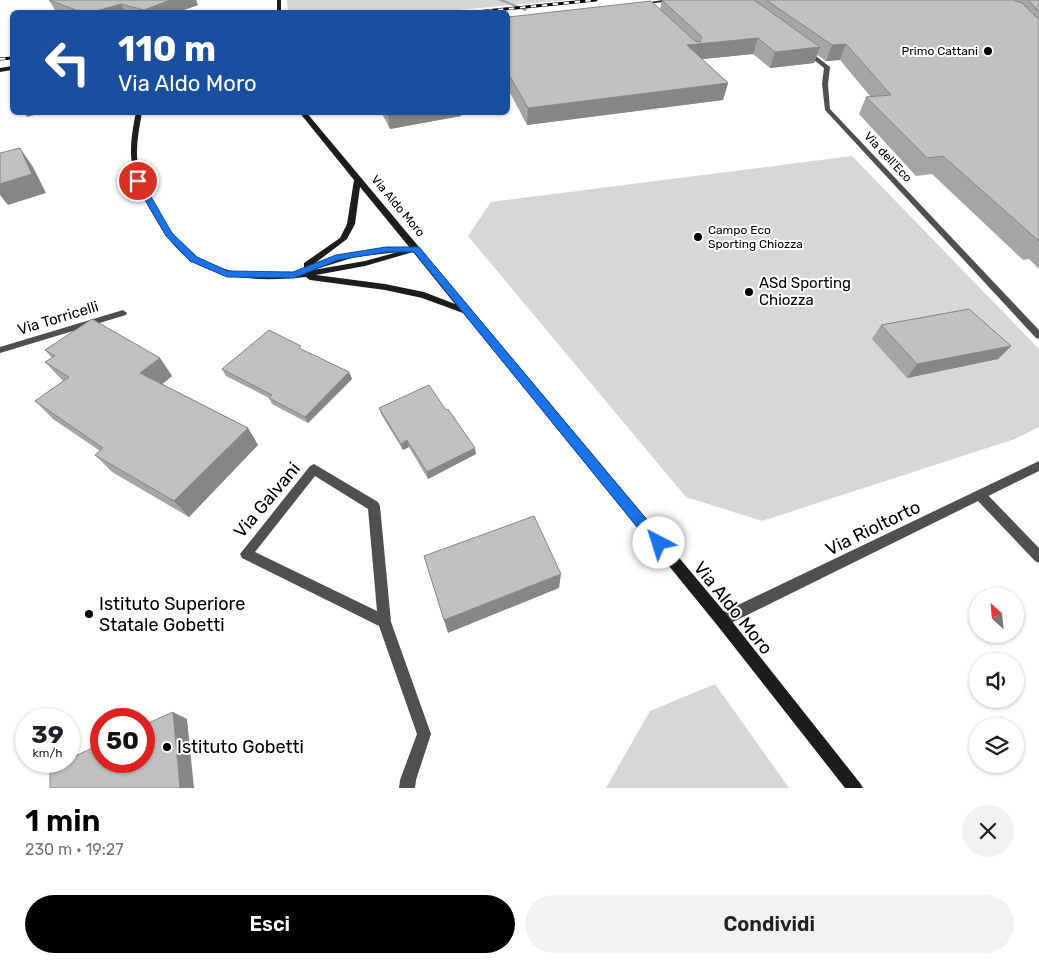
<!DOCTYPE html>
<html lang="it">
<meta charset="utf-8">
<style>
:root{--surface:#fff;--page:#f2f2f2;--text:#202124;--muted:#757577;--accent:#000}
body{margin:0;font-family:Rubik,sans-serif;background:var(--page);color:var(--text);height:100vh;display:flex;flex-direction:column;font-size:19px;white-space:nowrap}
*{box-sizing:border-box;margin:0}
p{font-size:16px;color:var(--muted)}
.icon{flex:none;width:28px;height:28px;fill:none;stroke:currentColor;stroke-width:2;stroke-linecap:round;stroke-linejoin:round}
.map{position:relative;height:788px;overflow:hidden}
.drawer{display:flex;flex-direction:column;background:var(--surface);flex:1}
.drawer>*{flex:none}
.banner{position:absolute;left:10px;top:10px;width:500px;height:105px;border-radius:8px;box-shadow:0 1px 4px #0004;background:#1a4fa0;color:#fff;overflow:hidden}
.needle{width:32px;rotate:334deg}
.tools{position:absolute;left:969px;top:588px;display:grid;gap:10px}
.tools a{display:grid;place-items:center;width:55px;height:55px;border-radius:50%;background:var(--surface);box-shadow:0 1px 4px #0004;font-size:25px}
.speed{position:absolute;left:15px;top:708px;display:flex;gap:10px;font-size:25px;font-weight:700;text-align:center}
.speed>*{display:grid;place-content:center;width:65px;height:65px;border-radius:50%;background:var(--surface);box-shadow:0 1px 4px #0004;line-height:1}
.speed small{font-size:12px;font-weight:400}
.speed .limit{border:8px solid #d22;background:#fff;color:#111}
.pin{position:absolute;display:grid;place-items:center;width:42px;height:42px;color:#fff;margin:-21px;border:2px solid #fff;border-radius:50%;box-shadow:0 1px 5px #0007}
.me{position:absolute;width:55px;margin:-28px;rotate:320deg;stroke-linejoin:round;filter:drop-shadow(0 0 4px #0008)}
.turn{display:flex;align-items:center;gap:18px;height:105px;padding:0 25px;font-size:22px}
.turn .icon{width:65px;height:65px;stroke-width:2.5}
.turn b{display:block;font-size:35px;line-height:42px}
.round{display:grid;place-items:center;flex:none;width:52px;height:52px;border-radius:26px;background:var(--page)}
.summary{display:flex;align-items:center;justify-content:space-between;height:85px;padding:0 25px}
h1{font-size:30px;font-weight:600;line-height:38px;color:var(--accent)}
.button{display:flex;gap:10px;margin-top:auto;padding:10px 25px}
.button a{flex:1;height:58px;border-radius:30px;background:var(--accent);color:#fff;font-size:20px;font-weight:600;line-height:58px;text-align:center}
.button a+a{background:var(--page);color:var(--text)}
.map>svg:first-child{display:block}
.green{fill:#d7d7d7}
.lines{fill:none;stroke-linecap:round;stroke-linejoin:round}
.stream{fill:#9e9e9e;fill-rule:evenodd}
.lane{fill:#505050;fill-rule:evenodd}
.street{fill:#505050;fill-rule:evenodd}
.secondary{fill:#1d1d1d;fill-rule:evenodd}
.rail-casing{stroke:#000;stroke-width:3}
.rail{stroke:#fff;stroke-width:2;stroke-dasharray:5.5;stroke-linecap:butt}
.wall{fill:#a5a5a5}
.shaded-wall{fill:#868686}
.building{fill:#c0c0c0;stroke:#868686}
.route{fill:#1a73e8;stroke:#114b97}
.poi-dot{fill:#000;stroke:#fff;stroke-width:2}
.labels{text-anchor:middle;stroke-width:4;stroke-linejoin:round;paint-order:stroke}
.far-poi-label{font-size:12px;fill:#000;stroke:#fff;text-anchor:end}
.far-street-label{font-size:12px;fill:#000;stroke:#fff}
.poi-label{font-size:15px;fill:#000;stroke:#fff;text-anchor:start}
.street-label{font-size:15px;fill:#000;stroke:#fff}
.near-street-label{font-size:18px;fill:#000;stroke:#fff}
.near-poi-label{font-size:18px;fill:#000;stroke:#fff;text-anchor:start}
</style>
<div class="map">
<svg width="1039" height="788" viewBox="0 0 1039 788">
<rect width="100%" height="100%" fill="#fff"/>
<path class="green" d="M 287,0 L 569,0 L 435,12 L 288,12 Z
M 852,156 L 1039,349 L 1039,427 L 1015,439 L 762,521 L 686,497 L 468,236 L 491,202 Z
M 715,684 L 789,788 L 606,788 L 650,711 Z"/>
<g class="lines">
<path class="stream" d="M 498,0 L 504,0 L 528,10 L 525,11 Z"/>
<path class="lane" d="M 981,491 L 985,492 L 1039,548 L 1039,563 L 1035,561 L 977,500 L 975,496 L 977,492 Z"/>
<path class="street" d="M 804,50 L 808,50 L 830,67 L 828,84 L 830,109 L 1039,330 L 1039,339 L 1036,338 L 825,110 L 822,84 L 824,68 L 804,52 Z
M 123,310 L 127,313 L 126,315 L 0,353 L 0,347 Z
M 1039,461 L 1039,471 L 727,625 L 722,627 L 717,625 L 715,620 L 717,615 Z
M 314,464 L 378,502 L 380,506 L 391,622 L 431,734 L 416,780 L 415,788 L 399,788 L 400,780 L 417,734 L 379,626 L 242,558 L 240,554 L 310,466 ZM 315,476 L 368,509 L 377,611 L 255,552 Z"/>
<path class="secondary" d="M 277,0 L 281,0 L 281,12 L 277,12 Z
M 663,0 L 677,0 L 640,5 L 638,4 Z
M 12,66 L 12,70 L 0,72 L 0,68 Z
M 136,112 L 142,112 C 139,130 135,148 138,166 C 144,194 169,235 192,253 C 199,259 210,264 219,267 C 245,277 279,274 306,271 L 304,269 L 304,263 L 340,238 L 347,224 L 354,180 L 299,112 L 306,112 L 727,615 L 860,783 L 863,788 L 845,788 L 717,625 L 463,313 L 422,298 L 385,290 L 310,280 L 306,277 C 267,281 218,282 185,256 C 171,244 160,227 151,211 C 129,172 127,156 136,112 ZM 360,187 L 410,248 L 405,247 C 374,248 344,253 314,264 L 347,239 L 355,224 ZM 398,252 L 365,261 L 313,270 L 355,257 ZM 413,252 L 455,304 L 424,292 L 385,284 L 316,275 L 365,266 Z"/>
<defs>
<path id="rail" d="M 476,12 L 596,0
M 0,59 L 12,58"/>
</defs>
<use href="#rail" class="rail-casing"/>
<use href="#rail" class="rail"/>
</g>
<path class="wall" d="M 49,0 L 196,0 L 198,5 L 178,12 L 56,12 Z
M 662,0 L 1039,0 L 1039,269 L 1029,259 L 1023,260 L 932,174 L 916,176 L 859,114 L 866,97 L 870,96 L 840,60 L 826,61 L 817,55 L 814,63 L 770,68 L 753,54 L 702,59 L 728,83 L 723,100 L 527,125 L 508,89 L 508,17 L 660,9 Z
M 381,112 L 461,112 L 461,116 L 390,129 Z
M 881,325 L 1011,346 L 998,359 L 907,378 L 872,339 Z
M 45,350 L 160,358 L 172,376 L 162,384 L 248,428 L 258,445 L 189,517 L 112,472 L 95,455 L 100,451 L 53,419 L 35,401 L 63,381 L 45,362 L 52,358 Z
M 303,350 L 349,372 L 352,379 L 308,423 L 272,404 L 269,398 L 226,376 L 222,369 Z
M 379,408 L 476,454 L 428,479 L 409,447 L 403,450 L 381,414 Z"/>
<path class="shaded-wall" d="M 170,0 L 196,0 L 198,5 L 178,12 L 145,12 L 144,10 Z
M 121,4 L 125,12 L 93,12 Z
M 758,38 L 753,54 L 684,61 L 687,45 Z
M 846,44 L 840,60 L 826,61 L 832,45 Z
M 820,47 L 814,63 L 770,68 L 775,52 Z
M 728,83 L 723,100 L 527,125 L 528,108 Z
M 24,112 L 44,112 L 27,117 Z
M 387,112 L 461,112 L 461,116 L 390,129 Z
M 20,148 L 33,167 L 46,193 L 8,205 L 0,195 L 0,184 Z
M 1011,346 L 998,359 L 907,378 L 917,364 Z
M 160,358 L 172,376 L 154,391 L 140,373 Z
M 349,372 L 352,379 L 308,423 L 305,417 Z
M 248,428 L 258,445 L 189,517 L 174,501 Z
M 407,440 L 409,447 L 403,450 L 401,444 Z
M 475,448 L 476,454 L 428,479 L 427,472 Z
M 561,574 L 559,588 L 448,633 L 444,620 Z
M 173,712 L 187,719 L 194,788 L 180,788 Z"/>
<path class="building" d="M 49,0 L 170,0 L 144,10 L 121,4 L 93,12 L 81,12 Z
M 662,0 L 754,0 L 820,47 L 775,52 L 758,38 L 687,45 L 728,83 L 528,108 L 508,73 L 508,17 L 651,1 L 695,41 L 700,42 L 702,37 Z
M 766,0 L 1014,0 L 1015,1 L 1022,3 L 1039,20 L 1039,241 L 943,156 L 927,158 L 866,97 L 891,95 L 846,44 L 832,45 Z
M 1028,0 L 1039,0 L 1039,11 Z
M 20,148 L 32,174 L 0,184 L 0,153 Z
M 969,309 L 1011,346 L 917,364 L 881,325 Z
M 92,319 L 160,358 L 140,373 L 248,428 L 174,501 L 95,455 L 103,448 L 35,401 L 69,377 L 45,362 L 55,356 L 45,350 Z
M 269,330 L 301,346 L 299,348 L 349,372 L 305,417 L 269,398 L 272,395 L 222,369 Z
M 429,385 L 446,410 L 448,409 L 475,448 L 427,472 L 407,440 L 401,444 L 379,408 Z
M 534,516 L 561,574 L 444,620 L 424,556 Z
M 173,712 L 180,788 L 50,788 L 50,767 L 63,761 L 69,761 L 69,759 L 101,744 L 101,761 L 144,761 L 144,725 Z"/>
<path class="route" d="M 135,179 L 142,181 L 172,233 L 197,257 L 228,271 L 293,272 L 336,255 L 386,247 L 419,247 L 663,539 L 665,543 L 663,548 L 659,550 L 654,548 L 414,252 L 386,252 L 338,260 L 294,278 L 227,277 L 190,261 L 166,236 L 134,181 Z"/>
<g class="poi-dot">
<circle cx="988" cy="51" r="5"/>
<circle cx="698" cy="237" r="5"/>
<circle cx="749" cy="292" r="5"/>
<circle cx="89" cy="614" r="5"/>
<circle cx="167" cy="747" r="5"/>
</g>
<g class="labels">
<g class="far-poi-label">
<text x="978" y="55">Primo Cattani</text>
<text x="708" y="234" text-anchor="start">Campo Eco<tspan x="708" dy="14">Sporting Chiozza</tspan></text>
</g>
<g class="far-street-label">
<text transform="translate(888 157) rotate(47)" y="4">Via dell'Eco</text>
<text transform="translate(398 206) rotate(50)" y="4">Via Aldo Moro</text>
</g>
<g class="poi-label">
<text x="759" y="288">ASd Sporting<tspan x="759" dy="17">Chiozza</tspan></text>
</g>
<g class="street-label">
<text transform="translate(58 318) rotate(-17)" y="5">Via Torricelli</text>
</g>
<g class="near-street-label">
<text transform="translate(267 500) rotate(-50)" y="6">Via Galvani</text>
<text transform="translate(873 528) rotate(-26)" y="6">Via Rioltorto</text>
<text transform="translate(733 608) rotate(51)" y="6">Via Aldo Moro</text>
</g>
<g class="near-poi-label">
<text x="99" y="610">Istituto Superiore<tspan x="99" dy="21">Statale Gobetti</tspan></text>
<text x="177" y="753">Istituto Gobetti</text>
</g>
</g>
</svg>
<div class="tools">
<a><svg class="needle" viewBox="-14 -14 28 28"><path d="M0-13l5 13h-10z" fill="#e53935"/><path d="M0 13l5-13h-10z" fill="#757577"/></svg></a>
<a><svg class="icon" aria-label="sound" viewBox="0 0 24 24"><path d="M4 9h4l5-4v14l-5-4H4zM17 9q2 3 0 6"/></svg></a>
<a><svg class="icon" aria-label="layers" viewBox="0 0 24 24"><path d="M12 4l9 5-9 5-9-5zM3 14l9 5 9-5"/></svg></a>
</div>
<div class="speed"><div>39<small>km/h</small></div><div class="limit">50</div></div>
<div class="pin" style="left:138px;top:181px;background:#d93025"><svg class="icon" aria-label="arrive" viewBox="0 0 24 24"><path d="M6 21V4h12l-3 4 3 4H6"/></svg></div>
<svg class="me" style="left:659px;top:543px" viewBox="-20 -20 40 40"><circle r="19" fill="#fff"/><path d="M0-13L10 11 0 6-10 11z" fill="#1a73e8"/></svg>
<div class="banner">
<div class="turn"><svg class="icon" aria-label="left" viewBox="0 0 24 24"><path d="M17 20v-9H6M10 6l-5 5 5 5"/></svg><div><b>110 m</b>Via Aldo Moro</div></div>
</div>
</div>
<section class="drawer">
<div class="summary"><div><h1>1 min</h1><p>230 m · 19:27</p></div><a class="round"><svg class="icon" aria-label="close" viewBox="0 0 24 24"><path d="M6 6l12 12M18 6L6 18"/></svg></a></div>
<div class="button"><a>Esci</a><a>Condividi</a></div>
</section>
